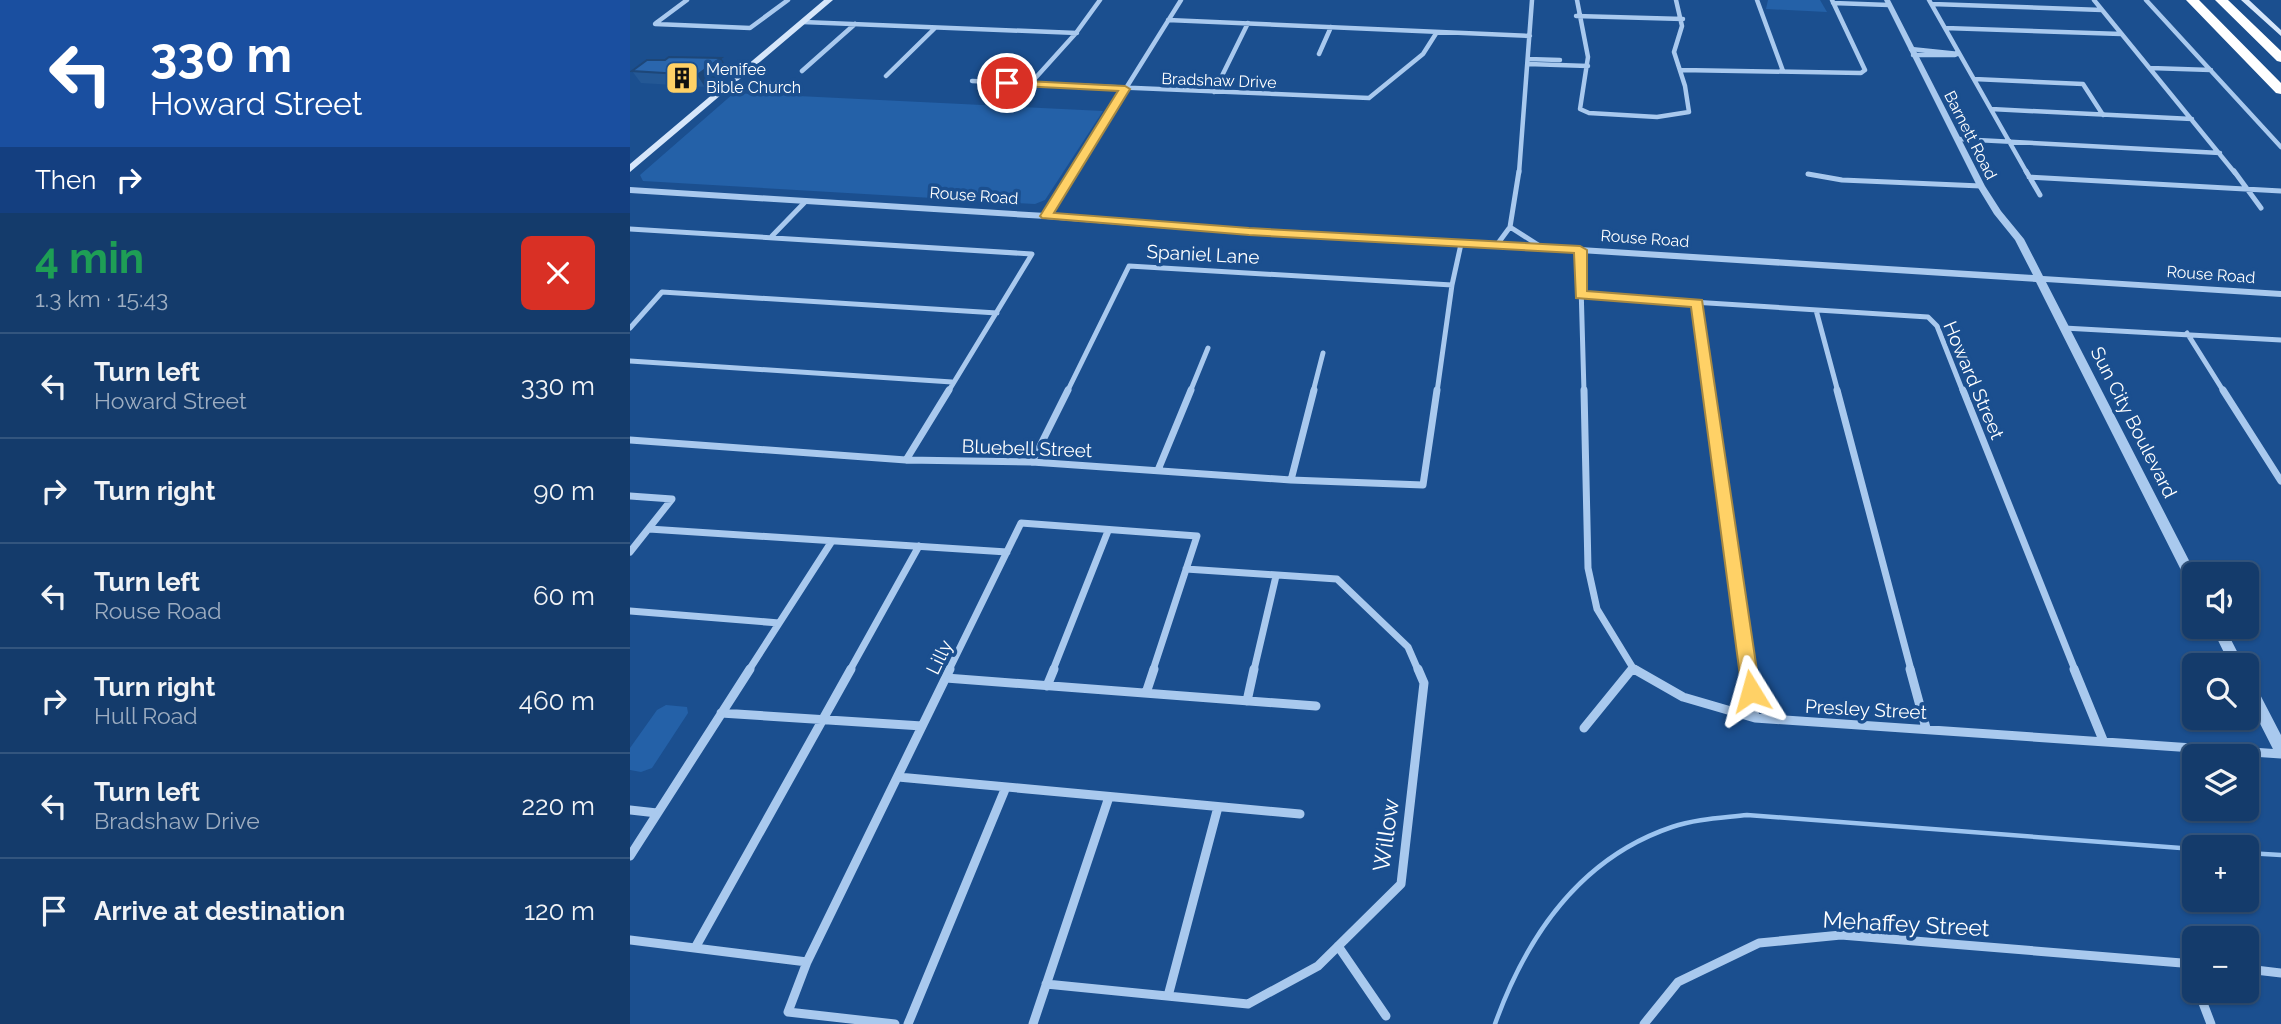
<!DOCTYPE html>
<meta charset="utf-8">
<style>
:root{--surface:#143b6b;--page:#1d4271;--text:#f1f3f6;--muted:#9dadc1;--line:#33557e}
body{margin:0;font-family:Raleway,sans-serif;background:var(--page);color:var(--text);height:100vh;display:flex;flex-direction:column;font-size:26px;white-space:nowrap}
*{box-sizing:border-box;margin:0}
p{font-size:23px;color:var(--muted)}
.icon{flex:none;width:38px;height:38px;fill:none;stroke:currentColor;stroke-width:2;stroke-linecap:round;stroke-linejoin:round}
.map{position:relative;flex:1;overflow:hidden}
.drawer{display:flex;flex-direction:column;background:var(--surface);width:630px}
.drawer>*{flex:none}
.banner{background:#1a4fa0;color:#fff;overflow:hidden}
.fabs{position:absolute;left:1552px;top:562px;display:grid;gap:14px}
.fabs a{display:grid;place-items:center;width:77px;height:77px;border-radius:10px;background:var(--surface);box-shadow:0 2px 5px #0004,0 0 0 2px var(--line);font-size:35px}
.pin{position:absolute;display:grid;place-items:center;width:60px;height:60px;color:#fff;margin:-30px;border:4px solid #fff;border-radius:50%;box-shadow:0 2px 7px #0007}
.me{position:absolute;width:77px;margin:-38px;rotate:352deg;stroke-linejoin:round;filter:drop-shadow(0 0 5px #0008)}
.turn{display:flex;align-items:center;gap:24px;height:147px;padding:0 35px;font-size:32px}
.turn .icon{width:91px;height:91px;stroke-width:2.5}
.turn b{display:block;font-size:49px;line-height:60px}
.then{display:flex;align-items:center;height:66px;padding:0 35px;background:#0003;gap:14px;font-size:26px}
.round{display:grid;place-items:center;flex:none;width:74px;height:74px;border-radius:10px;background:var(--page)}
.head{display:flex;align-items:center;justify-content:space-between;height:119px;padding:0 35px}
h1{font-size:42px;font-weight:700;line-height:52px;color:#1e9e55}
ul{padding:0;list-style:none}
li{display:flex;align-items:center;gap:21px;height:105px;padding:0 35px;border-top:2px solid var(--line)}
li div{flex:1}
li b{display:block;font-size:26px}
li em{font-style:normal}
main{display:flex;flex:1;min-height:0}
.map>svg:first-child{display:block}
.green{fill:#2461a8}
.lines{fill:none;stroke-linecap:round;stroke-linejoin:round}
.stream{stroke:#9cc4f0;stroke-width:4.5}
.minor-far3{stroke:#a9c9ee;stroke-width:4.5}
.minor-far2{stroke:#a9c9ee;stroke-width:5}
.minor-far1{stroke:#a9c9ee;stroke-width:7}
.minor{stroke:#a9c9ee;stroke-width:9}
.tertiary{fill:#a9c9ee;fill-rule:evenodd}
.secondary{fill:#d6e6fa;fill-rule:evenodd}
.motorway{fill:#fff;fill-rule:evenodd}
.wall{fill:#245895}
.shaded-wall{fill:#1d4779}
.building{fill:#2a66ad;stroke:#1d4779;stroke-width:2}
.route{fill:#ffd166;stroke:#a68842;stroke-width:2}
.labels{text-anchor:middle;stroke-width:7;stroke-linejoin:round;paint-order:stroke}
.far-poi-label{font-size:16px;fill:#fff;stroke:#1b4f8f;text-anchor:start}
.far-street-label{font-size:16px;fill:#fff;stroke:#1b4f8f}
.street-label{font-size:19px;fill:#fff;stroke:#1b4f8f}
.near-street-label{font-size:23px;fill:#fff;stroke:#1b4f8f}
</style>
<main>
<section class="drawer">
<div class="banner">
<div class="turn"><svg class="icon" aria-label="left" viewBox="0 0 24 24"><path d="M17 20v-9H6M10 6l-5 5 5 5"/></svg><div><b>330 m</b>Howard Street</div></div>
<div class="then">Then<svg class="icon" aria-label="right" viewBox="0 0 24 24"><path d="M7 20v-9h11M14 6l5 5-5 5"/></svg></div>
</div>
<div class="head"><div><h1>4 min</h1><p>1.3 km · 15:43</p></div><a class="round" style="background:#d93025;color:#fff"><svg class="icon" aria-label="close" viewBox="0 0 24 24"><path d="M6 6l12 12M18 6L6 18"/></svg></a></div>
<ul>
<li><svg class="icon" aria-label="left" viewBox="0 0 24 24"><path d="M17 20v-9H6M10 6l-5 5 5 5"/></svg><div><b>Turn left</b><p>Howard Street</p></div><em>330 m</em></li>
<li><svg class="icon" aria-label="right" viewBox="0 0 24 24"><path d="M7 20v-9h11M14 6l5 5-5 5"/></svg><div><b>Turn right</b></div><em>90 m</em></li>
<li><svg class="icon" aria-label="left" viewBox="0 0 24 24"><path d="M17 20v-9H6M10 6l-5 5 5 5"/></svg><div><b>Turn left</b><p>Rouse Road</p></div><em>60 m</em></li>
<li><svg class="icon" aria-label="right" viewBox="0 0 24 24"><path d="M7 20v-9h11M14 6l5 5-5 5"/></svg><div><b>Turn right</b><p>Hull Road</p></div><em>460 m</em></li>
<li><svg class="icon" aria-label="left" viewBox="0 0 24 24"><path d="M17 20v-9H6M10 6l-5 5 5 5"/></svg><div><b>Turn left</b><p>Bradshaw Drive</p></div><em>220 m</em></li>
<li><svg class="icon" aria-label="arrive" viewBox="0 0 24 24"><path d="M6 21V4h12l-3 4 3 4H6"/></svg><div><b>Arrive at destination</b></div><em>120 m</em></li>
</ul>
</section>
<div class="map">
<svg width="1651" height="1024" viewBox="0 0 1651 1024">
<rect width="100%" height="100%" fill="#1b4f8f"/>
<path class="green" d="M 1138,0 L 1190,0 L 1197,12 L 1136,9 Z
M 104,93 L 473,111 L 415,200 L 405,204 L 13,181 L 10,175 Z
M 36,705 L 57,707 L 58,713 L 22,768 L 11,772 L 0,770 L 0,748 L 27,710 Z"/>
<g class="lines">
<path class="stream" d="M 1617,853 L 1651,855
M 865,1024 C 897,935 950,858 1042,827 C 1066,819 1092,818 1117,815 L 1564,849"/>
<path class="minor-far3" d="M 947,0 L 958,57 L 950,109 L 959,113 L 1027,117 L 1059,112 L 1055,86 L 1044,52 L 1052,26 L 1046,0
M 1127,0 L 1153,71
M 1299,0 L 1397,173
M 1464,0 L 1605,173
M 1516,0 L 1651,147
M 1203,3 L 1259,5
M 1302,4 L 1472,10
M 946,16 L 1053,19
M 538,20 L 900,36
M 173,22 L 447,33
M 26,23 L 57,0
M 25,24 L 120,28 L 158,0
M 1315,28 L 1491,34
M 1281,49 L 1329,54
M 689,54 L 701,27
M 1283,55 L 1325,55
M 898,59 L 930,60
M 898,64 L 958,66
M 1520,68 L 1581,70
M 1051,70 L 1231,73 L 1235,70 L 1202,0
M 172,71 L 225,24
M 256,76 L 305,28
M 1344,79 L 1453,84 L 1473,115
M 342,81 L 739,98 L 793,54 L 807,32
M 400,84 L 446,33 L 470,0
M 584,92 L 618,23
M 1361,109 L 1562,119
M 1328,139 L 1590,153
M 443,173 L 551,0
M 889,173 L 902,0"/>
<path class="minor-far2" d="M 1396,171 L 1410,195
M 1604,171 L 1631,208
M 1178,174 L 1212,180 L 1351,186
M 1399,177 L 1651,191
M 416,216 L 444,171
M 880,227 L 913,248
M 0,229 L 402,254 L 318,392
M 142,236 L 176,201
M 866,246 L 880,227 L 889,171
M 950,250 L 954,392
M 951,295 L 1298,317 L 1307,326 L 1333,392
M 1068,303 L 1080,392
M 1186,310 L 1208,392
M 0,328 L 32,292 L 367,313
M 1434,328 L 1651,340
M 1557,333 L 1594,392
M 0,361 L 322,382
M 437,392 L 499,266 L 822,285
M 560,392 L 578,348
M 683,392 L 693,353
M 807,392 L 822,285 L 831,244"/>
<path class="minor-far1" d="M 954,390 L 958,568 L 967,609 L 1003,668 L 1007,670
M 1080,390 L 1118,670
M 1207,390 L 1281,670
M 1333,390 L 1445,670
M 1593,390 L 1651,481
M 0,440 L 276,460 L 402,462 L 661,480 L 793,485 L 807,390
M 276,460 L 319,390
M 402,462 L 438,390
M 528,470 L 561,390
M 661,480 L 684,390
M 0,496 L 42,499 L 0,552
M 19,529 L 377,552
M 556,569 L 707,579 L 778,647 L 788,670
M 0,611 L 149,623
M 119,670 L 202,541
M 220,670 L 289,546
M 319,670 L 391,523 L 567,536 L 523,670
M 423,670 L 478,531
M 624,670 L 646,576
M 1001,670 L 1003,668"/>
<path class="minor" d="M 1004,669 L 1053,697 L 1125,718 L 1651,754
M 1118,669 L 1125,718
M 1280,669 L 1296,728
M 1444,669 L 1473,740
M 316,678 L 686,706
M 417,686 L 424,669
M 516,693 L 524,669
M 617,701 L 624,669
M 91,713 L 292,726
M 954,728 L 1002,669
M 268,777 L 670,814
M 0,810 L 27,813
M 0,856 L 120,669
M 0,940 L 177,962 L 158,1012 L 265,1024
M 708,946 L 756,1016
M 65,948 L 221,669
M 177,962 L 320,669
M 1558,963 L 1564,981
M 1617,969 L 1651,973
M 416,984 L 618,1004 L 688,966 L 771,884 L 794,683 L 788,669
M 1568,990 L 1581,1024
M 538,996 L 588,807
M 278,1024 L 376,787
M 403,1024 L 479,797
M 1014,1024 L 1048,982 L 1129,943 L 1211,935 L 1564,964"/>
<path class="tertiary" d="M 1254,0 L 1260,0 L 1355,186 L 1371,211 L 1394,239 L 1413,276 L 1651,291 L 1651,297 L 1416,282 L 1566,574 L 1564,574 L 1564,587 L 1559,586 L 1406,282 L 950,253 L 619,235 L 416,219 L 0,193 L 0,187 L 416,213 L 619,229 L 950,247 L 1403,275 L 1385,240 L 1364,214 L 1347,186 Z
M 1581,626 L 1594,626 L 1614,665 L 1600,665 Z
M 1617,678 L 1622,679 L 1651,735 L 1651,757 L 1646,755 L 1617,698 Z"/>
<path class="secondary" d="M 194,0 L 203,0 L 0,172 L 0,164 Z
M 1611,0 L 1619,0 L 1651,30 L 1651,36 Z"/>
<path class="motorway" d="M 1556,0 L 1569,0 L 1651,83 L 1651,94 L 1646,93 Z
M 1585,0 L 1598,0 L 1651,51 L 1651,62 L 1647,61 Z"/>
</g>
<path class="wall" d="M 99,70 L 75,87 L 11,83 L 2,71 Z"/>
<path class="shaded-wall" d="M 91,58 L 99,70 L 75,87 L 67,75 Z"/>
<path class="building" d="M 39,57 L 91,58 L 67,75 L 2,71 L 17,60 L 35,60 Z"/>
<path class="route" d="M 377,80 L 495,86 L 500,89 L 424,213 L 619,228 L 950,246 L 957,250 L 957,291 L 1072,300 L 1130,691 L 1128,696 L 1121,699 L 1115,696 L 1112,691 L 1061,307 L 946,298 L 944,253 L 619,235 L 412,218 L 410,216 L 488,91 L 373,85 L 373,81 Z"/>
<defs>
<symbol id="building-square" viewBox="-11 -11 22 22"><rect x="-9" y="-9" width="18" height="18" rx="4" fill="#ffd166" stroke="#1b4f8f"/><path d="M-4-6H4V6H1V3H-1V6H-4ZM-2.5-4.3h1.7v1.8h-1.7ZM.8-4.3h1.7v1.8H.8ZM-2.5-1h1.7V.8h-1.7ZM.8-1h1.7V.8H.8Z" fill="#111"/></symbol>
</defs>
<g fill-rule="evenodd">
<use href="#building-square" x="33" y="59" width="38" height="38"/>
</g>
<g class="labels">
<g class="far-poi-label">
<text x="76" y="75">Menifee<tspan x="76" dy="18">Bible Church</tspan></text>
</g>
<g class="far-street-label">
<text transform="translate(589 80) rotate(2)" y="6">Bradshaw Drive</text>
<text transform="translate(1341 135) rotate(63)" y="6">Barnett Road</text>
<text transform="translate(344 195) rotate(4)" y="6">Rouse Road</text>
<text transform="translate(1015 238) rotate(4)" y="6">Rouse Road</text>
<text transform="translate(1581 274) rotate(4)" y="6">Rouse Road</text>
</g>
<g class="street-label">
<text transform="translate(573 254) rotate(3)" y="7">Spaniel Lane</text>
<text transform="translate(1344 380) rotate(67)" y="7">Howard Street</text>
<text transform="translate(1504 422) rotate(63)" y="7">Sun City Boulevard</text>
<text transform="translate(397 448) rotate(2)" y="7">Bluebell Street</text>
<text transform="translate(309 657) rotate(-64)" y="7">Lilly</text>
<text transform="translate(1236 709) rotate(3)" y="7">Presley Street</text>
</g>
<g class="near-street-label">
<text transform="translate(756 835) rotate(-82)" y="8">Willow</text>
<text transform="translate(1276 924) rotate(3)" y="8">Mehaffey Street</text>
</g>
</g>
</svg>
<div class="fabs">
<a><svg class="icon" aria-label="sound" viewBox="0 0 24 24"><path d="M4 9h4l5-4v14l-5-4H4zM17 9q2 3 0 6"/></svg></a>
<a><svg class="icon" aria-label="search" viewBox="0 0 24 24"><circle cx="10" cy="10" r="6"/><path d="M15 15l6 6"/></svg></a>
<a><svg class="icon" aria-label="layers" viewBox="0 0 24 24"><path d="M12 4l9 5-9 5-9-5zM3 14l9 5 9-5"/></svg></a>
<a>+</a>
<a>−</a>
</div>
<div class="pin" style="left:377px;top:83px;background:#d93025"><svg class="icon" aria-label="arrive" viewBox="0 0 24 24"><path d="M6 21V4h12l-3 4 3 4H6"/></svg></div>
<svg class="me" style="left:1121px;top:691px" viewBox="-20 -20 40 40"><path d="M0-17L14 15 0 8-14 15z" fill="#ffd166" stroke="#fff" stroke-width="4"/></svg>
</div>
</main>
